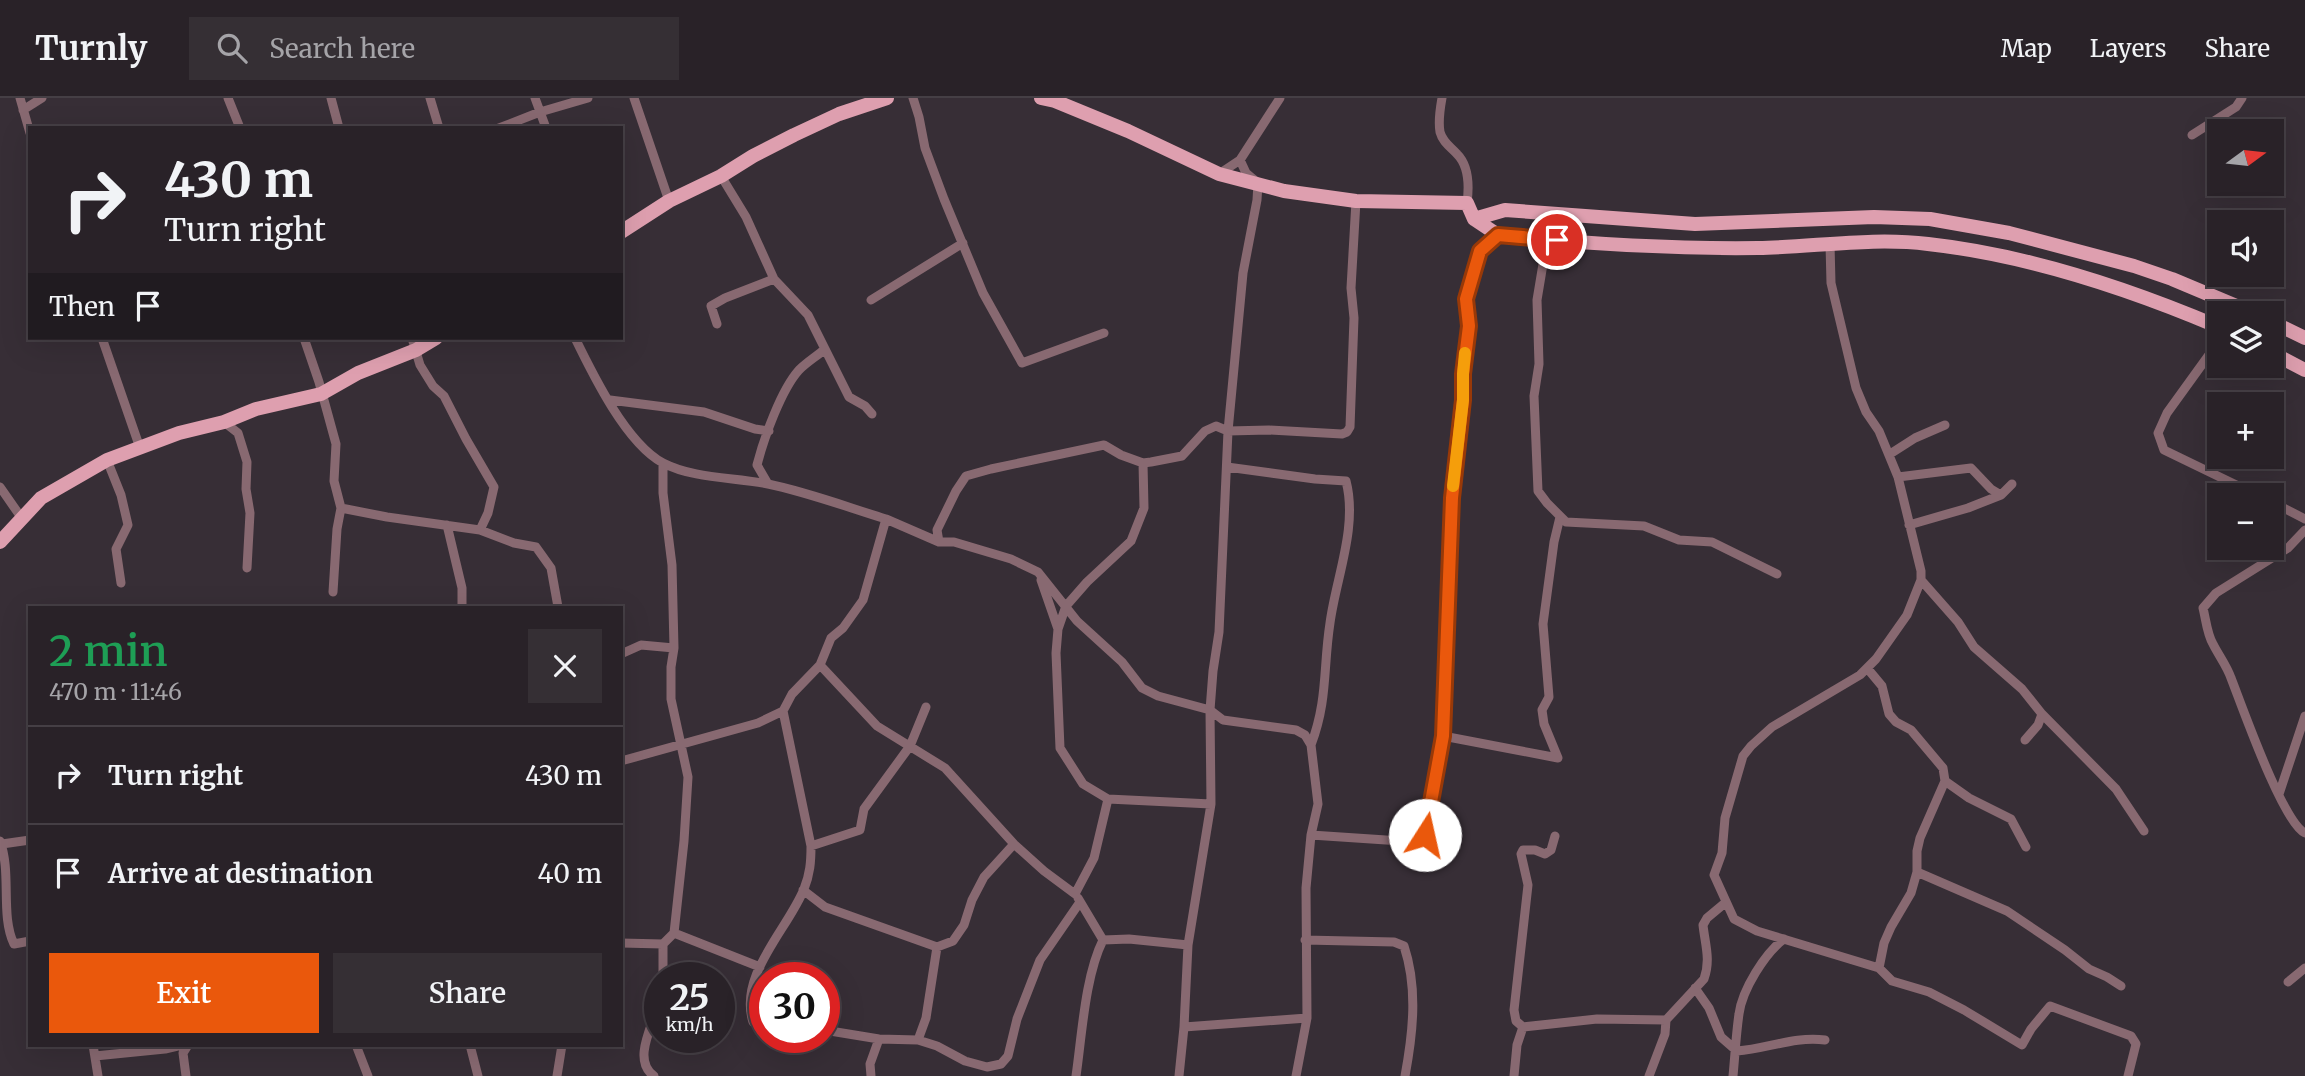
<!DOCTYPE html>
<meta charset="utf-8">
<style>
:root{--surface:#292228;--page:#352f34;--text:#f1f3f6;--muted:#a5a4a8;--line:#453f45;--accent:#ea580c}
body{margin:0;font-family:Merriweather,serif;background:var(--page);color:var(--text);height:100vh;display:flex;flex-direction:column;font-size:26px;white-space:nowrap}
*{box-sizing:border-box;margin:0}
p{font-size:23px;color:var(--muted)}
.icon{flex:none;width:38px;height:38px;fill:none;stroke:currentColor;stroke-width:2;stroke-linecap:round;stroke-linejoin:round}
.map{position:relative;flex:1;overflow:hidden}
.details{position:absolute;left:28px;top:508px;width:595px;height:441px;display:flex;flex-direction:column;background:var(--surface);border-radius:0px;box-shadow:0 7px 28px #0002,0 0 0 2px var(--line)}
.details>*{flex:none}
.guide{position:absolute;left:28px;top:28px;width:595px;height:214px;border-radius:0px;box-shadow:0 7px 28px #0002,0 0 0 2px var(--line);background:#292228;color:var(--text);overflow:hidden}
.needle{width:46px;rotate:75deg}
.controls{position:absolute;left:2207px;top:21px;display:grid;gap:14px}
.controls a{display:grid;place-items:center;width:77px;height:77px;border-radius:0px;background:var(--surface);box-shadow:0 7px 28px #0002,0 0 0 2px var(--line);font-size:35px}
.speed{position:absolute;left:644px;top:864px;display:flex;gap:14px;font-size:35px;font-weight:700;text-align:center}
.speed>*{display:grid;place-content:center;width:91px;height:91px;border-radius:50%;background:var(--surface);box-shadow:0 7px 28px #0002,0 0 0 2px var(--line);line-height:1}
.speed small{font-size:18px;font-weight:400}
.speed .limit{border:10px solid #d22;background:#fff;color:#111}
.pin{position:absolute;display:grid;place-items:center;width:60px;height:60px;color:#fff;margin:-30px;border:4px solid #fff;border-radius:50%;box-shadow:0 2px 7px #0007}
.me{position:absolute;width:77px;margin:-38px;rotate:10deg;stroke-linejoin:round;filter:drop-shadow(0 0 5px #0008)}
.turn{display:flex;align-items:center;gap:24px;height:147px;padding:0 21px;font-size:32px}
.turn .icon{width:91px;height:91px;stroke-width:2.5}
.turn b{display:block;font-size:49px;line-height:60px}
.then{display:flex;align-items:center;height:66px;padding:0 21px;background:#0003;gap:14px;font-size:26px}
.round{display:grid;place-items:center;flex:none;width:74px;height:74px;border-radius:0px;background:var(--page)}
.overview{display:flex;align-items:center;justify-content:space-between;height:119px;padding:0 21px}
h1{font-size:42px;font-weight:600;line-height:52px;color:#1e9e55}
.primary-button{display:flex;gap:14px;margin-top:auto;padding:14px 21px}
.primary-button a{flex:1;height:80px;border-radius:0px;background:var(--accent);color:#fff;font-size:28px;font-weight:600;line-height:80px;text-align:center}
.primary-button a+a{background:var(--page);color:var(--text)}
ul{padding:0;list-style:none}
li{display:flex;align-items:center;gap:21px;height:98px;padding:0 21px;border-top:2px solid var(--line)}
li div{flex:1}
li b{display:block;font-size:26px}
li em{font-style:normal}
header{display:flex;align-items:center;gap:42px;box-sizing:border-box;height:98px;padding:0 35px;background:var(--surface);border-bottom:2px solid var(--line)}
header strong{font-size:33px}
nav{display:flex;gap:38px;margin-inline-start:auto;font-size:24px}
.search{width:490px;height:63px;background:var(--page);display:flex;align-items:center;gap:18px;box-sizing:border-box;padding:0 24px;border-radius:0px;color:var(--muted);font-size:26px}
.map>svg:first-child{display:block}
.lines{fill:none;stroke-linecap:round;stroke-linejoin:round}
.street{stroke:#886971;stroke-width:9}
.primary{stroke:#de9faf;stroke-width:14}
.route-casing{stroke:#983908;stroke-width:18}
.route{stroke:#ea580c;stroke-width:12}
.slow{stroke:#f59e0b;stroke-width:12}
</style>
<header>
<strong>Turnly</strong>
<div class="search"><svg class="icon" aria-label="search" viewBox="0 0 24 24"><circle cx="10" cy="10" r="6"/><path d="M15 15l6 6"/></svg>Search here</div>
<nav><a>Map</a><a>Layers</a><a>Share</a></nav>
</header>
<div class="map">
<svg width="2305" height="978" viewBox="0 0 2305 978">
<rect width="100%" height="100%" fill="#372e36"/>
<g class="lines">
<path class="street" d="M 20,0 L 30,35
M 228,0 L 240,30
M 331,0 L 339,30
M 430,0 L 439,30
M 535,0 L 546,30
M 634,0 L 669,103
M 913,0 L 919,19 L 925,50 L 944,101 L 983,195 L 1022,265 L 1104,235
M 1442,0 C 1440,11 1438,23 1440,34 C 1443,45 1451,49 1457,56 C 1469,68 1469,90 1467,105
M 23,12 L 42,0
M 499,30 L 540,14 L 588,0
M 2192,37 L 2236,9 L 2242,0
M 1219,76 L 1240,62 L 1280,0
M 721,78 L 746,119 L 774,181 L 808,217 L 849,299 L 865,308 L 872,316
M 1537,142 L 1546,148 L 1537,202 L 1539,266 L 1534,298 L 1538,393 L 1547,405 L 1566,424 L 1644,428 L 1679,442 L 1712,444 L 1777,476
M 1830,146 L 1831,185 L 1856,290 L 1866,314 L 1879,333 L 1898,379 L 1921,473 L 1921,482 L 1907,517 L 1876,561 L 1860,577 L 1772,629 L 1751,648 L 1743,658 L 1725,720 L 1722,755 L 1714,777 L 1734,821 L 1757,833 L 1879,870 L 1892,883 L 1929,894 L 1964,912 L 2022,947 L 2031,931 L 2050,908 L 2131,938 L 2136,946 L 2128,978
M 871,202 L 963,145
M 717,226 L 711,208 L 725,200 L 774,181
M 102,240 L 140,350
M 304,240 L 319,284 L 336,346 L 334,383 L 341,410 L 387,419 L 480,432 L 514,445 L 536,449 L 551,470 L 558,509
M 412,240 L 420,267 L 433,288 L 444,298 L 466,341 L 494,389 L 488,415 L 480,432
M 575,240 C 593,277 626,345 663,365 C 694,381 734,379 768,386 C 807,394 847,409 886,421 L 863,502 L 843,530 L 831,540 L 820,567 L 877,628 L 945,670 L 1014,746 L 1044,773 L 1075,796 L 1094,760 L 1108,701 L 1211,706
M 2219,243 L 2167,315 L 2158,335 L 2164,352 L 2257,397
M 610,302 L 704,314 L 755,331 L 769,333
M 224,324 L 238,335 L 247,364 L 246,391 L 250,415 L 247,470
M 1888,354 L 1890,356 L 1915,340 L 1945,327
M 107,362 L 121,397 L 128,427 L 116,451 L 121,485
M 1227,369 L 1315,381 L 1346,383 C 1358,429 1336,480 1330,525 C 1323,570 1328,602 1311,647
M 1898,379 L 1971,370 L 1991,391 L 2001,397
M 768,386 L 757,367 C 764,340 781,292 799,272 C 807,264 817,258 825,251
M 0,389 L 23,422
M 2272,404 L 2305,421
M 886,421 L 939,444 L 954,444 L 1011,461 L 1038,474 L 1077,523 L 1122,564 L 1142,590 L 1158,598 L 1210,612 L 1223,622 L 1296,632 L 1305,637 L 1311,647 L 1318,706 L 1311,737 L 1306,790 L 1307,920 L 1296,978
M 447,427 L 462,490 L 462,509
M 1909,427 L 1968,410 L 2001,397 L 2012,386
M 2305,432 L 2288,450 L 2216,495 L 2203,510 C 2206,522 2207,536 2213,546 C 2219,558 2227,568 2231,580 C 2242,608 2283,725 2305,735
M 939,444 L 937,432 L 956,393 L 966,378 L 991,371 L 1104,347 L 1121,357 L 1143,365 L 1151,364 L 1182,358 L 1205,333 L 1216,328 L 1228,333 L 1269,332 L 1342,336 L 1347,334 L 1350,329 L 1354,220 L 1351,190 L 1356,103
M 1041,482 L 1058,531 L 1056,555 L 1060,650 L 1083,686 L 1108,701
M 1921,482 L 1958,524 L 1974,549 L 2022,591 L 2042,616 L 2038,627 L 2025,642
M 333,494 L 337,431 L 341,410
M 1058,531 L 1066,508 L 1087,484 L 1131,443 L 1144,410 L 1143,365
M 621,556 L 641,547 L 674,550
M 1867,570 L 1882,588 L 1889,616 L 1896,624 L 1911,632 L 1943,670 L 1945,683 L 1920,740 L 1917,753 L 1917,774 L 1911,795 L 1891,829 L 1884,845 L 1879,870
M 2042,616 L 2116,691 L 2144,733
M 1443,638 L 1558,660 L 1544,626 L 1542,612 L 1549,599 L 1543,526 L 1554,444 L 1560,419
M 621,663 L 758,625 L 783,613 L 792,596 L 820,567
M 1945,683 L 1969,700 L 2011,721 L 2026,749
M 2279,696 L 2305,618
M 1311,737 L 1416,744 L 1425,737 L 1443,638 L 1452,400 L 1463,302 L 1463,276 L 1469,228 L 1466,201 L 1480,153 L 1498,137
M 1555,738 L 1551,752 L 1545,756 L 1535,752 L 1523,752 L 1521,756 L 1528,787 L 1514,912 L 1516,923 L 1523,929 L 1597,921 L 1666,922
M 0,743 C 12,775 0,817 14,846 L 30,843
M 2,746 L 30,742
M 811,748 L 860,732 L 864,711 L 910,648 L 926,609
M 1917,774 L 2007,813 L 2065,852 L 2089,871 L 2107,879 L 2121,888
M 803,792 L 825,809 L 937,849 L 953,843 L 964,827 L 972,802 L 984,779 L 1014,746
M 1078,800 L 1103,842 L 1129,841 L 1188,847
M 674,835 L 760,869
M 1305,842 L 1394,844 L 1404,848 C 1418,890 1413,935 1405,978
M 621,845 L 663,846 L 674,835 L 684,743 L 688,679 L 671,601 L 671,569 L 674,550 L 672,467 L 663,395 L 663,365
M 663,880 L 663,846
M 2288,884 L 2305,870
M 1695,890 L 1709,910 L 1721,939 L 1737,953 C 1767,951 1794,938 1825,942
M 1184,929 L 1307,920
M 765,930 L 760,930 L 753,924 C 738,877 788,831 804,791 C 810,776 811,764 811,748 L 783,613
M 824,932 L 879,941 L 918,942 L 937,948 L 965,963 L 987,969 L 1001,966 L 1008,958 L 1017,921 L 1040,862 L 1080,804
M 918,942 L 926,920 L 937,849
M 93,947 L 98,978
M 356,947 L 368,978
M 470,947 L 478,978
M 95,958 L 165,951 L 182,947
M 186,978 L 183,955 L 188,947
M 557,978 L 562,947
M 654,978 C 630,961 656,923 660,899
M 871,978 L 870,966 L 879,941
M 1076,978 C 1082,937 1085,878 1103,842
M 1179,978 L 1184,929 L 1188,847 L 1211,706 L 1210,612 L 1213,573 L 1219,534 L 1228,333 L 1243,175 L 1257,102 L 1258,85 L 1246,75 L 1240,62
M 1514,978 L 1517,947 L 1523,929
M 1649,978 L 1665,936 L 1666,922 L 1704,881 C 1711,862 1705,846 1703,827 L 1707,820 L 1725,805
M 1733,978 C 1735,958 1736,936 1739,916 C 1742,892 1765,855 1784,841"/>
<path class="primary" d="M 1041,0 L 1055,3 L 1128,33 L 1219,76 L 1284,93 L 1356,103 L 1467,105 L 1474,121 L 1498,137 C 1584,146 1672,151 1758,150 C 1815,149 1872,139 1928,146 C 2028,157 2127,190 2219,229
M 1474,121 L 1505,112 L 1695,126 L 1874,119 L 1930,121 L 2009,135 L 2134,168 L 2172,181 L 2253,215
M 621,134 L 669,103 L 721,78 L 753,58 L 794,37 L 839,16 L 887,0
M 2272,224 L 2305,240
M 2272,255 L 2305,272
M 0,444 L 41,400 L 107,362 L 179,335 L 224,324 L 256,311 L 321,296 L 358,275 L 416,252 L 436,240"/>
</g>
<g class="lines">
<defs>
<path id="route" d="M 1425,737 L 1443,638 L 1452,400 L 1463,302 L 1463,276 L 1469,228 L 1466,201 L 1480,153 L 1498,137 L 1557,142"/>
</defs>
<use href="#route" class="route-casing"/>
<use href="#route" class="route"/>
<path class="slow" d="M 1453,388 L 1463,302 L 1463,276 L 1465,255"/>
</g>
</svg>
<div class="controls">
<a><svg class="needle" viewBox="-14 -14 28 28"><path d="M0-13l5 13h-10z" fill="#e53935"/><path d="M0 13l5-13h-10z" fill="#a5a4a8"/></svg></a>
<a><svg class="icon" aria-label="sound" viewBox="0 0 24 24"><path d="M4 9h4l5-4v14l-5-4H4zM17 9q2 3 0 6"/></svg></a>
<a><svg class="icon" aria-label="layers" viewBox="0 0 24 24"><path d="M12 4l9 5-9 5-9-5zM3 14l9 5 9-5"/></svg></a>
<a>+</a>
<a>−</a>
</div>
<div class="speed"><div>25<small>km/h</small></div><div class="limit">30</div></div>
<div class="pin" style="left:1557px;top:142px;background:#d93025"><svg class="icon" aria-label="arrive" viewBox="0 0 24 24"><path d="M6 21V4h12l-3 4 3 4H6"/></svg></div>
<svg class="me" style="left:1425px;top:737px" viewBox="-20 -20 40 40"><circle r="19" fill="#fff"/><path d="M0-13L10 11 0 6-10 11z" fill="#ea580c"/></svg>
<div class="guide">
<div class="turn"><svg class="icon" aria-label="right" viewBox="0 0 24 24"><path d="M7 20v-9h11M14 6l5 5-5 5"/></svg><div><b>430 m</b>Turn right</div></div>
<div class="then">Then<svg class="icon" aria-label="arrive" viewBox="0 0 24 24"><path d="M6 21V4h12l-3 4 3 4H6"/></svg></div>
</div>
<section class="details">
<div class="overview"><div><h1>2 min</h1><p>470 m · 11:46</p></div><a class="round"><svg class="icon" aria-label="close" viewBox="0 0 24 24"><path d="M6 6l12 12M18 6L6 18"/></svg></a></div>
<ul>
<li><svg class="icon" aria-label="right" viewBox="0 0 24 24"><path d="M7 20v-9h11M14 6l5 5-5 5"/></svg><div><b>Turn right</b></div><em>430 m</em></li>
<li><svg class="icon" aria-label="arrive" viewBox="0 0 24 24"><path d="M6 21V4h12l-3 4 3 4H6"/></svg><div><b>Arrive at destination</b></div><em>40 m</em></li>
</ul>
<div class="primary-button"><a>Exit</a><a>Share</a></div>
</section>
</div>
